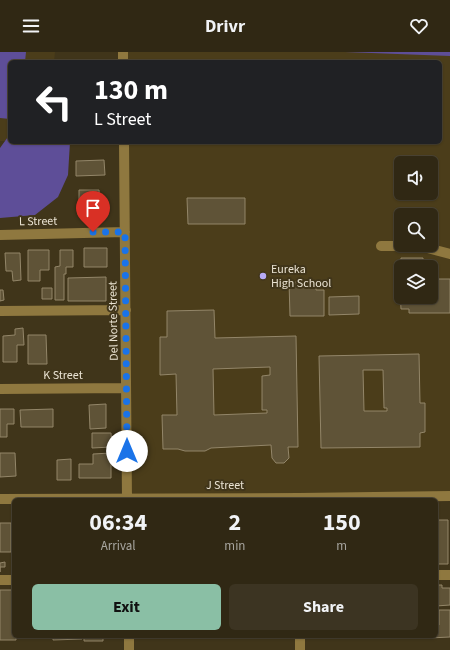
<!DOCTYPE html>
<style>
:root{--surface:#302814;--page:#3c3422;--text:#f1f3f6;--muted:#a8a6a0;--line:#4b4434;--accent:#8abfa5}
body{margin:0;font-family:"Source Sans 3",sans-serif;background:var(--page);color:var(--text);height:100vh;display:flex;flex-direction:column;font-size:15px;white-space:nowrap}
*{box-sizing:border-box;margin:0}
p{font-size:13px;color:var(--muted)}
.icon{flex:none;width:22px;height:22px;fill:none;stroke:currentColor;stroke-width:2;stroke-linecap:round;stroke-linejoin:round}
.map{position:relative;flex:1;overflow:hidden}
.side{position:absolute;left:12px;top:446px;width:426px;height:140px;display:flex;flex-direction:column;background:var(--surface);border-radius:6px;box-shadow:0 1px 3px #0004,0 0 0 1px var(--line)}
.side>*{flex:none}
.top-card{position:absolute;left:8px;top:8px;width:434px;height:84px;border-radius:6px;box-shadow:0 1px 3px #0004,0 0 0 1px var(--line);background:#202124;color:#fff;overflow:hidden}
.buttons{position:absolute;left:394px;top:104px;display:grid;gap:8px}
.buttons a{display:grid;place-items:center;width:44px;height:44px;border-radius:6px;background:var(--surface);box-shadow:0 1px 3px #0004,0 0 0 1px var(--line);font-size:20px}
.pin{position:absolute;display:grid;place-items:center;width:34px;height:34px;color:#fff;margin:-41px -17px;border-radius:50% 50% 50% 0;rotate:-45deg;box-shadow:0 0 4px #0007}
.pin .icon{rotate:45deg}
.me{position:absolute;width:44px;margin:-22px;rotate:0deg;stroke-linejoin:round;filter:drop-shadow(0 0 3px #0008)}
.turn{display:flex;align-items:center;gap:14px;height:84px;padding:0 20px;font-size:18px}
.turn .icon{width:52px;height:52px;stroke-width:2.5}
.turn b{display:block;font-size:28px;line-height:34px}
.eta{display:flex;justify-content:space-evenly;align-items:center;height:68px;text-align:center}
.eta b{font-size:24px;font-weight:700;line-height:28px}
.cta{display:flex;gap:8px;margin-top:auto;padding:8px 20px}
.cta a{flex:1;height:46px;border-radius:6px;background:var(--accent);color:#111;font-size:16px;font-weight:700;line-height:46px;text-align:center}
.cta a+a{background:var(--page);color:var(--text)}
header{display:flex;justify-content:space-between;align-items:center;height:52px;padding:0 20px;background:var(--surface);font-size:18px;font-weight:700}
.map>svg:first-child{display:block}
.built{fill:#4b3d1a;fill-rule:evenodd}
.green{fill:#5e4e98}
.building{fill:#5f5337;stroke:#938669;fill-rule:evenodd}
.lines{fill:none;stroke-linecap:round;stroke-linejoin:round}
.minor{stroke:#8f783f;stroke-width:10}
.route{stroke:#1a73e8;stroke-width:7;stroke-dasharray:0 12.6}
.poi-dot{fill:#b8abf7;stroke:#40351a;stroke-width:1.5}
.labels{text-anchor:middle;stroke-width:4;stroke-linejoin:round;paint-order:stroke}
.street-label{font-size:12px;fill:#eae3d3;stroke:#40351a}
.poi-label{font-size:12px;fill:#eae3d3;stroke:#40351a;text-anchor:start}
</style>
<header><svg class="icon" aria-label="menu" viewBox="0 0 24 24"><path d="M4 6h16M4 12h16M4 18h16"/></svg>Drivr<svg class="icon" aria-label="heart" viewBox="0 0 24 24"><path d="M12 20l-8-8c-3-5 5-10 8-4 3-6 11-1 8 4z"/></svg></header>
<div class="map">
<svg width="450" height="598" viewBox="0 0 450 598">
<rect width="100%" height="100%" fill="#40351a"/>
<path class="built" d="M 0,0 L 55,0 L 54,10 L 10,10 L 10,89 L 0,89 Z
M 123,0 L 450,0 L 450,444 L 127,446 L 124,90 L 440,90 L 440,10 L 123,10 ZM 401,111 L 431,111 L 431,141 L 401,141 ZM 401,163 L 431,163 L 431,193 L 401,193 ZM 401,215 L 431,215 L 431,245 L 401,245 Z"/>
<path class="green" d="M 0,0 L 26,0 L 25,10 L 10,10 L 10,67 L 0,66 Z
M 345,0 L 450,0 L 450,4 Z
M 10,82 L 10,90 L 70,90 L 68,123 L 58,145 L 35,163 L 0,166 L 0,96 Z"/>
<path class="building" d="M 104,108 L 105,123 L 76,124 L 76,109 Z
M 79,138 L 99,138 L 100,157 L 79,157 Z
M 187,146 L 245,146 L 245,172 L 188,172 Z
M 84,196 L 107,196 L 107,215 L 84,215 Z
M 28,198 L 49,198 L 49,218 L 40,218 L 40,229 L 28,229 Z
M 60,198 L 73,198 L 73,215 L 66,215 L 66,222 L 64,222 L 64,248 L 55,248 L 55,215 L 60,214 Z
M 5,201 L 20,201 L 21,228 L 13,229 L 12,219 L 6,219 Z
M 401,206 L 423,206 L 423,215 L 401,215 L 401,245 L 431,245 L 431,227 L 450,227 L 450,261 L 409,261 L 409,257 L 401,257 L 400,238 Z
M 106,225 L 106,249 L 68,249 L 68,226 Z
M 289,230 L 316,230 L 316,238 L 324,238 L 324,264 L 290,264 Z
M 42,236 L 52,236 L 52,247 L 42,247 Z
M 0,238 L 3,238 L 4,248 L 0,249 Z
M 359,244 L 359,262 L 329,263 L 329,245 Z
M 214,258 L 215,286 L 296,284 L 298,395 L 288,395 L 289,406 L 284,411 L 276,411 L 272,406 L 271,393 L 211,396 L 205,399 L 185,399 L 178,397 L 163,397 L 162,363 L 177,363 L 176,322 L 160,323 L 160,285 L 167,285 L 167,259 ZM 270,315 L 270,323 L 262,324 L 262,358 L 267,358 L 267,361 L 214,363 L 213,317 Z
M 23,276 L 24,293 L 17,293 L 17,310 L 3,310 L 3,284 L 15,283 L 15,277 Z
M 28,283 L 46,283 L 47,312 L 28,312 Z
M 419,302 L 420,351 L 425,351 L 425,380 L 420,381 L 420,395 L 321,396 L 319,304 ZM 363,318 L 383,318 L 384,356 L 387,356 L 387,359 L 364,359 Z
M 106,352 L 106,376 L 90,377 L 89,353 Z
M 0,357 L 14,357 L 14,372 L 7,372 L 7,385 L 0,385 Z
M 53,357 L 53,375 L 21,375 L 20,358 Z
M 92,381 L 111,381 L 112,395 L 92,396 Z
M 0,401 L 15,401 L 16,424 L 0,425 Z
M 111,401 L 111,426 L 79,426 L 79,412 L 93,412 L 93,402 Z
M 71,407 L 71,428 L 57,428 L 57,408 Z
M 436,468 L 448,468 L 448,512 L 436,512 Z
M 0,471 L 11,471 L 11,500 L 0,500 Z
M 5,510 L 5,515 L 0,515 L 0,520 L 0,511 Z
M 436,533 L 442,533 L 442,536 L 450,536 L 450,553 L 436,554 Z
M 0,538 L 14,538 L 14,584 L 16,584 L 16,588 L 0,588 Z
M 439,558 L 450,558 L 450,585 L 429,586 L 429,584 L 436,584 L 436,573 L 439,573 Z
M 23,584 L 40,584 L 40,586 L 23,586 Z
M 53,584 L 82,584 L 82,587 L 53,588 Z
M 84,584 L 103,584 L 103,589 L 84,589 Z
M 201,584 L 218,584 L 218,586 L 201,586 Z
M 319,584 L 339,584 L 339,585 L 319,586 Z
M 349,584 L 364,584 L 364,586 L 349,586 Z"/>
<g class="lines">
<path class="minor" d="M 123,0 L 123,10
M 124,90 L 127,448
M 0,183 L 125,180
M 381,194 L 420,194 L 450,202
M 0,259 L 126,258
M 0,337 L 126,336
M 0,447 L 299,446 L 450,444
M 436,523 L 450,523
M 0,528 L 14,528
M 129,584 L 129,598
M 300,584 L 300,598"/>
</g>
<g class="lines">
<path class="route" d="M 93,180 L 125,180 L 127,399"/>
</g>
<circle class="poi-dot" cx="263" cy="224" r="4"/>
<g class="labels">
<g class="street-label">
<text transform="translate(38 169) rotate(-1)" y="4">L Street</text>
<text transform="translate(113 269) rotate(-91)" y="4">Del Norte Street</text>
<text x="63" y="327">K Street</text>
<text x="225" y="437">J Street</text>
</g>
<g class="poi-label">
<text x="271" y="221">Eureka<tspan x="271" dy="14">High School</tspan></text>
</g>
</g>
</svg>
<div class="buttons">
<a><svg class="icon" aria-label="sound" viewBox="0 0 24 24"><path d="M4 9h4l5-4v14l-5-4H4zM17 9q2 3 0 6"/></svg></a>
<a><svg class="icon" aria-label="search" viewBox="0 0 24 24"><circle cx="10" cy="10" r="6"/><path d="M15 15l6 6"/></svg></a>
<a><svg class="icon" aria-label="layers" viewBox="0 0 24 24"><path d="M12 4l9 5-9 5-9-5zM3 14l9 5 9-5"/></svg></a>
</div>
<div class="pin" style="left:93px;top:180px;background:#d93025"><svg class="icon" aria-label="arrive" viewBox="0 0 24 24"><path d="M6 21V4h12l-3 4 3 4H6"/></svg></div>
<svg class="me" style="left:127px;top:399px" viewBox="-20 -20 40 40"><circle r="19" fill="#fff"/><path d="M0-13L10 11 0 6-10 11z" fill="#1a73e8"/></svg>
<div class="top-card">
<div class="turn"><svg class="icon" aria-label="left" viewBox="0 0 24 24"><path d="M17 20v-9H6M10 6l-5 5 5 5"/></svg><div><b>130 m</b>L Street</div></div>
</div>
<section class="side">
<div class="eta">
<div><b>06:34</b><p>Arrival</p></div>
<div><b>2</b><p>min</p></div>
<div><b>150</b><p>m</p></div>
</div>
<div class="cta"><a>Exit</a><a>Share</a></div>
</section>
</div>
